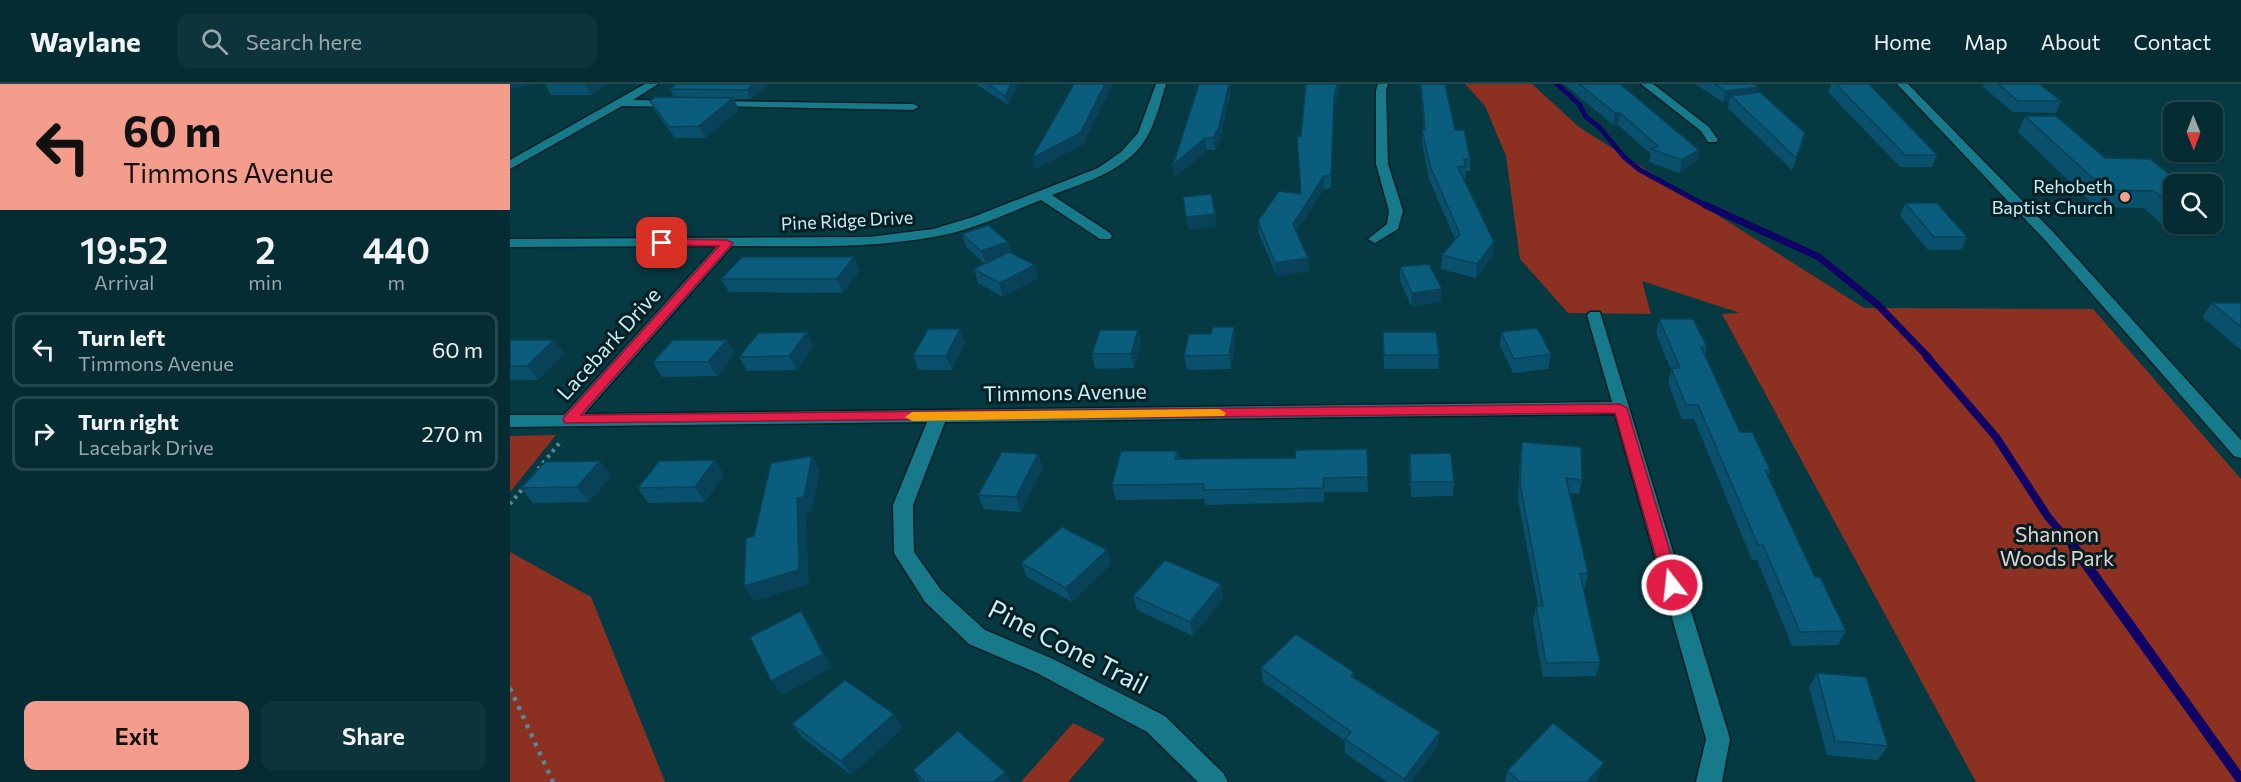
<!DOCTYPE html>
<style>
:root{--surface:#042c32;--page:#0d343a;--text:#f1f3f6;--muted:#97a7ac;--line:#25484d;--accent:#f49d8d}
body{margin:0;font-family:Commissioner,sans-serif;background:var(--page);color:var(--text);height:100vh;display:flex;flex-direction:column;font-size:22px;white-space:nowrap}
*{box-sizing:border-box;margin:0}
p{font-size:20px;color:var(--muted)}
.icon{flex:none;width:33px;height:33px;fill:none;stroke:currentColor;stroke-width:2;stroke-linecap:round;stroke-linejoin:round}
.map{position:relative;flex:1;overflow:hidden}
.side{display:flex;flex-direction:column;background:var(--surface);width:510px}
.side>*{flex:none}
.top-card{background:#f49d8d;color:#111;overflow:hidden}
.needle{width:39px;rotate:179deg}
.buttons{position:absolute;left:1653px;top:18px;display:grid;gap:12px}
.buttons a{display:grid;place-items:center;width:60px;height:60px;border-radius:12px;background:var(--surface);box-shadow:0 2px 4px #0004,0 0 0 2px var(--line);font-size:30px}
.pin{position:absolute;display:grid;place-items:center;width:51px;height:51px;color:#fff;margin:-26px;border-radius:12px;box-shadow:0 3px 9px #0006}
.me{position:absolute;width:66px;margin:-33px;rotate:344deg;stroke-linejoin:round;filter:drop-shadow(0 0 4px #0008)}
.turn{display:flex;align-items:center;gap:21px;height:126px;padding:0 24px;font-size:27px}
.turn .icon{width:78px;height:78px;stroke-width:2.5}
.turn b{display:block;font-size:42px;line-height:51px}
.eta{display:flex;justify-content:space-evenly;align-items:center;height:102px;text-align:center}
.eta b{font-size:36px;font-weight:600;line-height:42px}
.action{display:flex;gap:12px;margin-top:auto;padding:12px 24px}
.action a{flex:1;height:69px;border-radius:12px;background:var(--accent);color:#111;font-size:24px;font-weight:600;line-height:69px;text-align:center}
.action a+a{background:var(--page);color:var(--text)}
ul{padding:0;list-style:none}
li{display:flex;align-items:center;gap:18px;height:75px;margin:0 12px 9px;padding:0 12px;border:3px solid var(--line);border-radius:12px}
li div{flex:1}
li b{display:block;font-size:22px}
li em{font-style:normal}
header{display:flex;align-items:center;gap:36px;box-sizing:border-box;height:84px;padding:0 30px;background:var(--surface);border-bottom:2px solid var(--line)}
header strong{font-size:28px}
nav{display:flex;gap:33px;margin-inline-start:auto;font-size:21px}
.search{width:420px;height:54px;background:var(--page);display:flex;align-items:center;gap:15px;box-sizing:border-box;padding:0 21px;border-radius:12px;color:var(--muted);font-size:22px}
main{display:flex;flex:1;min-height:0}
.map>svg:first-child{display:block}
.green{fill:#8c3022}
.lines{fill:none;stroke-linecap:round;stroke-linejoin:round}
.stream-far3{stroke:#0f0365;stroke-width:5}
.stream-far2{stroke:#0f0365;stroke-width:7}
.stream-far1{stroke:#0f0365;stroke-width:8}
.stream{stroke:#0f0365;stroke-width:10}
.street-casing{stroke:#031f24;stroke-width:3}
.secondary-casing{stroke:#031f24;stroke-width:3}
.path-far1{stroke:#588890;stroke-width:4;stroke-dasharray:3 4.5;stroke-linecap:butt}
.path{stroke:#588890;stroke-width:4.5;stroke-dasharray:4 6;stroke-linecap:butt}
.street{fill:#167a8a;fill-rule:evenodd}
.secondary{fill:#167a8a;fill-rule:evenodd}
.wall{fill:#09506c}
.shaded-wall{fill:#084158}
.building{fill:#0b5d7d;stroke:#084158;stroke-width:1.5}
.route{fill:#e11d48;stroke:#92132f;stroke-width:1.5}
.slow{fill:#f59e0b}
.poi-dot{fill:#f49d8d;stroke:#031f24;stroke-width:2}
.labels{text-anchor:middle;stroke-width:6;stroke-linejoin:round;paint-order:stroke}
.far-poi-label{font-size:18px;fill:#c6eff7;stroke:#031f24;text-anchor:end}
.far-street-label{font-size:18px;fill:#c6eff7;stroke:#031f24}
.street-label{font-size:21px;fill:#c6eff7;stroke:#031f24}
.park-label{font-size:21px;fill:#edcec8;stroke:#031f24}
.near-street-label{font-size:26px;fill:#c6eff7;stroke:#031f24}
</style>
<header>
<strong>Waylane</strong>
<div class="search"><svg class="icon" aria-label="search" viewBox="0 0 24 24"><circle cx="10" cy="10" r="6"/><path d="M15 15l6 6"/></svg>Search here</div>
<nav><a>Home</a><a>Map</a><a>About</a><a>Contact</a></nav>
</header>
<main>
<section class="side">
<div class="top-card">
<div class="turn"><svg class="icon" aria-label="left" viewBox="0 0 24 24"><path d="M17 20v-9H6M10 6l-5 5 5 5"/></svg><div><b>60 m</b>Timmons Avenue</div></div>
</div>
<div class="eta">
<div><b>19:52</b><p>Arrival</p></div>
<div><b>2</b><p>min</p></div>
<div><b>440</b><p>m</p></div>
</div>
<ul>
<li><svg class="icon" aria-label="left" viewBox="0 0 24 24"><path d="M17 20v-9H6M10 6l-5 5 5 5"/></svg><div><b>Turn left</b><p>Timmons Avenue</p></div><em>60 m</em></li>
<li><svg class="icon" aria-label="right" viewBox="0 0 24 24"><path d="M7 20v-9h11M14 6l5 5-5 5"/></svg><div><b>Turn right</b><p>Lacebark Drive</p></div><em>270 m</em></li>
</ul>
<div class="action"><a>Exit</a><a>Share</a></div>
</section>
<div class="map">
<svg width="1731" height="698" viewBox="0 0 1731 698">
<rect width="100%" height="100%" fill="#063a42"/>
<path class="green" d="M 955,0 L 1022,0 L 1069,43 L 1354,224 L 1583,225 L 1731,395 L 1731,698 L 1466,698 L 1212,230 L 1230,229 L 1132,197 L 1141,230 L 1058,229 L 1010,175 L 996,72 L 975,22 Z
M 46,351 L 0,408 L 0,352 Z
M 0,468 L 81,513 L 155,698 L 0,698 Z
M 563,639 L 595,655 L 558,698 L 511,698 Z"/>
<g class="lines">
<path class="stream-far3" d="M 1047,0 L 1069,20 L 1076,33 L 1089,43 L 1114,73 L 1130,86 L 1198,123"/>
<path class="stream-far2" d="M 1195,121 L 1309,173 L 1368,221 L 1419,274"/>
<path class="stream-far1" d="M 1417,273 L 1486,353 L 1538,433 L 1564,463"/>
<path class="stream" d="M 1563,462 L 1731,696"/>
<defs>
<path id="street" d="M 135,0 L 148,0 L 123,16 L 166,17 L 171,20 L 166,23 L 112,22 L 0,85 L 0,76 Z
M 646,0 L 656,0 C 651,16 647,34 639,49 C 622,85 576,98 542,111 L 600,149 L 602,152 L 600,155 L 590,155 L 531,116 C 496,130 460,147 423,153 C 357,165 289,162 222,162 L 74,330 L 1102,318 L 1077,231 L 1080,228 L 1090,228 L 1220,655 L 1212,698 L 1186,698 L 1196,655 L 1105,330 L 435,338 L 403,421 L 404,468 L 431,506 L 475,546 L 543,575 L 655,632 L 714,690 L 718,698 L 688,698 L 637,648 L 527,589 L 459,560 L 415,518 L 384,469 L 383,421 L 417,338 L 0,343 L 0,331 L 54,331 L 207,162 L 0,163 L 0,155 L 359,153 L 423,145 L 463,133 L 588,84 L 611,68 L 628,49 Z
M 868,0 L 878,0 L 876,6 L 878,80 L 893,127 L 888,145 L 865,159 L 858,155 L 877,140 L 879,127 L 866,80 L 866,6 Z
M 1131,0 L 1143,0 L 1199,43 L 1208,56 L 1206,58 L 1198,58 L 1191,47 Z
M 202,17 L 403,20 L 409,23 L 403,26 L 198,22 L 198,18 Z"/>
<path id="secondary" d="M 1387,0 L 1398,0 L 1544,149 L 1731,356 L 1731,374 L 1724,372 L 1534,155 Z"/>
</defs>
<use href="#street" class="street-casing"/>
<use href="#secondary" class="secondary-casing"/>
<path class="path-far1" d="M 28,385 L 52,356
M 0,420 L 14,403"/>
<path class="path" d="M 0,604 L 43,698"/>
<use href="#street" class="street"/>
<use href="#secondary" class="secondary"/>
</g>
<path class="wall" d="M 35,0 L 98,0 L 81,11 L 41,11 Z
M 167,0 L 259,0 L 241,15 L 224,15 L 229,26 L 195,54 L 165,54 L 146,28 L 140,17 L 164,14 L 160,5 Z
M 466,0 L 508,0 L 498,21 Z
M 689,0 L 721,0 L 721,5 L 710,55 L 705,66 L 697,66 L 665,93 Z
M 796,0 L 830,0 L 824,25 L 821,104 L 814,105 L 786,148 L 799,187 L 767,192 L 749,150 L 748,137 L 791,110 Z
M 910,0 L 935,0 L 945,46 L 960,75 L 960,87 L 956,87 L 955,95 L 954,95 L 983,171 L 966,194 L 931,185 L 932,171 L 945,155 L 919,95 L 912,58 L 912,46 L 914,46 Z
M 1054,0 L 1110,0 L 1189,66 L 1186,78 L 1169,89 L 1139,78 L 1141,70 L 1108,41 L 1103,41 Z
M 1185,0 L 1244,0 L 1248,3 L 1246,9 L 1292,61 L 1282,86 L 1218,24 L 1219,17 L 1213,18 Z
M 1321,0 L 1359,0 L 1427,71 L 1422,83 L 1390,83 L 1318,8 Z
M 1474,0 L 1529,0 L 1551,17 L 1546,29 L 1503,28 L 1473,3 Z
M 1515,32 L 1595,74 L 1664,100 L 1664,140 L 1701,140 L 1695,147 L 1659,147 L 1634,124 L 1586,123 L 1508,48 Z
M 1395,119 L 1457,153 L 1451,166 L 1418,166 L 1390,132 Z
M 1702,126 L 1707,130 L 1702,137 Z
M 452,150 L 498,158 L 502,169 L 528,194 L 493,213 L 468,199 L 464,185 L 475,180 L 456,163 Z
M 344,173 L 349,187 L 333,209 L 219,208 L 211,195 Z
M 890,183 L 931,218 L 901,222 L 890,197 Z
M 1702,219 L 1731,219 L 1731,266 L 1692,233 Z
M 1149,235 L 1197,263 L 1195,270 L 1230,348 L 1260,386 L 1258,392 L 1305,493 L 1336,547 L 1328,561 L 1282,562 L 1247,476 L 1242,476 L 1184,335 L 1172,335 L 1158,299 L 1161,286 L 1146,249 Z
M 724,243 L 725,257 L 721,285 L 677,286 L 674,272 L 701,250 Z
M 450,245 L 455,259 L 442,286 L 409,286 L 403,272 Z
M 628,246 L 631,259 L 624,284 L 585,285 L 582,270 Z
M 297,248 L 304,262 L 287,286 L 237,287 L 229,273 Z
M 873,248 L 929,271 L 928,285 L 874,285 Z
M 991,248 L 1041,270 L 1038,285 L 1003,289 L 990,262 Z
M 0,256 L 44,256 L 54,270 L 28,296 L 0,296 Z
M 225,269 L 207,292 L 152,293 L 143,278 Z
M 1012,358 L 1072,396 L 1069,410 L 1059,409 L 1078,489 L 1075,504 L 1073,504 L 1090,578 L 1086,592 L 1033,593 L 1023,537 L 1026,522 L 1028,522 L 1008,415 L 1010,372 Z
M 857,365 L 858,408 L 814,408 L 814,418 L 695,421 L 694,415 L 606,416 L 602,401 L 667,367 L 669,375 L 785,374 Z
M 528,370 L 533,384 L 511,428 L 474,425 L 468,411 Z
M 900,370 L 944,398 L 943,412 L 901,413 L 899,384 Z
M 205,376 L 214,391 L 195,418 L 138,419 L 128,404 Z
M 101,392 L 79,418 L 23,419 L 11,404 Z
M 597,466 L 601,480 L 562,518 L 517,493 L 511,479 Z
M 623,512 L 713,515 L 683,552 L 627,526 Z
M 751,584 L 844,588 L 844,594 L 928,661 L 901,698 L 877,698 L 835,669 L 835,657 L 753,598 Z
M 1307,589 L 1378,662 L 1368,676 L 1317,671 L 1299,603 Z
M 282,640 L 393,644 L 341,691 L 293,654 Z
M 403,686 L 501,698 L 410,698 Z
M 997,687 L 1089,692 L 1085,698 L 995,698 Z"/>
<path class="shaded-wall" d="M 0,0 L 24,0 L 0,6 Z
M 75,0 L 98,0 L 81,11 Z
M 244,0 L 259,0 L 241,15 L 237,6 Z
M 501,0 L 508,0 L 498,21 L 495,12 Z
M 595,0 L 603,0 L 573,61 L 525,86 L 522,74 Z
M 719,0 L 721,0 L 721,5 L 710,55 L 705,66 L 703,54 Z
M 827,0 L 830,0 L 824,25 L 821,104 L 821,92 L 824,13 Z
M 1248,3 L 1244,14 L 1221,12 L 1219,17 L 1213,18 L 1215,7 Z
M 223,14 L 229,26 L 195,54 L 189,42 Z
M 1105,29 L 1110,29 L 1108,41 L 1103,41 Z
M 695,54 L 697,66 L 665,93 L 663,81 Z
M 1189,66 L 1186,78 L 1169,89 L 1172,76 Z
M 814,92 L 814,105 L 783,153 L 783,140 Z
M 705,130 L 707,143 L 678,146 L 676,133 Z
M 498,158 L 502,171 L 476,181 L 471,167 Z
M 984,158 L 983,171 L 966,194 L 967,180 Z
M 344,173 L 349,187 L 333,209 L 327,195 Z
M 798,174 L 799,187 L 767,192 L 765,179 Z
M 525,181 L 528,194 L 493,213 L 489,199 Z
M 932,205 L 931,218 L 901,222 L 902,209 Z
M 724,243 L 725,257 L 721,285 L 719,271 Z
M 450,245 L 455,259 L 442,286 L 436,272 Z
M 628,246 L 631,259 L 624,284 L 621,270 Z
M 297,248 L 304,262 L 287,286 L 279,272 Z
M 44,256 L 54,270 L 28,296 L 17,282 Z
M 217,256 L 225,269 L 207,292 L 198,278 Z
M 528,370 L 533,384 L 511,428 L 506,413 Z
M 302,372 L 310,386 L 302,427 L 296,429 L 299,500 L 244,517 L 234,502 L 287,414 Z
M 205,376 L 214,391 L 195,418 L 185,403 Z
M 90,377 L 101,392 L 79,418 L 67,403 Z
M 597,466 L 601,480 L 562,518 L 556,504 Z
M 711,500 L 713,515 L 683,552 L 680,538 Z
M 291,527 L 300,542 L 322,584 L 272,611 L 261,597 Z
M 384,630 L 393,644 L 341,691 L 331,677 Z
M 930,648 L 928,661 L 901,698 L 894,698 L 894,695 Z
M 1094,679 L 1089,692 L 1085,698 L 1077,698 Z
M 495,688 L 501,698 L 484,698 Z"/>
<path class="building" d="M 167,0 L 244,0 L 237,6 L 160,5 Z
M 478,0 L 501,0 L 495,12 Z
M 564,0 L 595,0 L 570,49 L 522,74 Z
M 689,0 L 719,0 L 709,43 L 703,54 L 695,54 L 663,81 Z
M 796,0 L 827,0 L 824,13 L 821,92 L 814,92 L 783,140 L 798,174 L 765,179 L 748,137 L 769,107 L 791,110 L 787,52 L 791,52 Z
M 911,0 L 935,0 L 945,46 L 954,46 L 960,75 L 954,75 L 956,82 L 948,83 L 984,158 L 967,180 L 932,171 L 950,150 L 920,82 L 912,46 L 915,46 Z
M 1069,0 L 1110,0 L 1189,66 L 1172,76 L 1141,65 L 1148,62 L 1110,29 L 1105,29 Z
M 1205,0 L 1244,0 L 1248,3 L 1215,7 Z
M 1326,0 L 1359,0 L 1427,71 L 1395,71 Z
M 1488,0 L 1529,0 L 1551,17 L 1508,17 Z
M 1250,8 L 1295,49 L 1286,74 L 1221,12 Z
M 145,13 L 223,14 L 189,42 L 159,43 L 140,17 Z
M 1515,32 L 1546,32 L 1595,74 L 1640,75 L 1671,100 L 1664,100 L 1664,123 L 1644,107 L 1596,106 Z
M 701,110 L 705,130 L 676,133 L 673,113 Z
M 1395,119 L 1427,119 L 1457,153 L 1424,153 Z
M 478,141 L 498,158 L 471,167 L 452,150 Z
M 499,168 L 525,181 L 489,199 L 464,185 Z
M 232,173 L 344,173 L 327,195 L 211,195 Z
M 919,180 L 932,205 L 902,209 L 890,183 Z
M 1702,219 L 1731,219 L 1731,243 Z
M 1149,235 L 1183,235 L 1197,263 L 1191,263 L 1230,348 L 1242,348 L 1260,386 L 1255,386 L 1305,493 L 1310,493 L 1336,547 L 1290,548 L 1253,461 L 1248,461 L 1188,321 L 1176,321 L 1161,284 L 1170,284 Z
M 703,243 L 724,243 L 719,271 L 674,272 L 679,250 L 701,250 Z
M 1027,244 L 1041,270 L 1004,275 L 991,248 Z
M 418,245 L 450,245 L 436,272 L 403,272 Z
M 590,246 L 628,246 L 621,270 L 582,270 Z
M 297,248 L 279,272 L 229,273 L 248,249 Z
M 873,248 L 926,248 L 929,271 L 874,271 Z
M 0,256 L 44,256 L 17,282 L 0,282 Z
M 163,256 L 217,256 L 198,278 L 143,278 Z
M 1012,358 L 1071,363 L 1072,396 L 1056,394 L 1078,489 L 1070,490 L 1090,578 L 1036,579 L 1026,522 L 1033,522 L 1010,400 Z
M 857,365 L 858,393 L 814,394 L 813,404 L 693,406 L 694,400 L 602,401 L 611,367 L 667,367 L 665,375 L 785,374 L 786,366 Z
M 492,368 L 528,370 L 506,413 L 468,411 Z
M 941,369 L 944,398 L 901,398 L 900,370 Z
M 302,372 L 294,413 L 287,414 L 289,486 L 234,502 L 236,454 L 244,452 L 261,379 Z
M 205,376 L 185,403 L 128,404 L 149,377 Z
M 90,377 L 67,403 L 11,404 L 35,378 Z
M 552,443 L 597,466 L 556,504 L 511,479 Z
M 655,476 L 711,500 L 680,538 L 623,512 Z
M 291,527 L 313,570 L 261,597 L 240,553 Z
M 786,550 L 844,588 L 841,592 L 930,648 L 894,695 L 835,655 L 841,648 L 751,584 Z
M 1307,589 L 1356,593 L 1378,662 L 1325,657 Z
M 335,596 L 384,630 L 331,677 L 282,640 Z
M 1043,639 L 1094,679 L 1077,698 L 1010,698 L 997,687 Z
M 448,647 L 495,688 L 484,698 L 415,698 L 403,686 Z"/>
<path class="route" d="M 152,155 L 217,156 L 223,159 L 71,331 L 1110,320 L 1117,324 L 1170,501 L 1168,505 L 1162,507 L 1157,505 L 1154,501 L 1105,329 L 55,339 L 53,335 L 55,332 L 209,162 L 148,161 L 148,156 Z"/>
<path class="slow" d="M 709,325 L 716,329 L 714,332 L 402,337 L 395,333 L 402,328 Z"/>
<circle class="poi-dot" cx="1615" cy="113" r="6"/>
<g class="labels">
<g class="far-poi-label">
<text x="1603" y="109">Rehobeth<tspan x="1603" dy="21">Baptist Church</tspan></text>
</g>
<g class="far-street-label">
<text transform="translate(337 137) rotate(-3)" y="6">Pine Ridge Drive</text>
</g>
<g class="street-label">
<text transform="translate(99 260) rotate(-48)" y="7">Lacebark Drive</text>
<text transform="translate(555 309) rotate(-1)" y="7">Timmons Avenue</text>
</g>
<g class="park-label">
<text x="1547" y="458">Shannon<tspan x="1547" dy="24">Woods Park</tspan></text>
</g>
<g class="near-street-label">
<text transform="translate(558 563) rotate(27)" y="9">Pine Cone Trail</text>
</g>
</g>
</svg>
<div class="buttons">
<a><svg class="needle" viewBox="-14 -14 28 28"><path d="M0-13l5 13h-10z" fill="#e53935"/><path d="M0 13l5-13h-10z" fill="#97a7ac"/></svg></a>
<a><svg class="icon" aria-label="search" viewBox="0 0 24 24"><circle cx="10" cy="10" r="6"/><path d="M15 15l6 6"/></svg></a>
</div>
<div class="pin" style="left:152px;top:159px;background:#d93025"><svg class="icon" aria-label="arrive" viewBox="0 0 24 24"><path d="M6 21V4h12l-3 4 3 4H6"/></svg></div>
<svg class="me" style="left:1162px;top:501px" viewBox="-20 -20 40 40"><circle r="17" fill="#e11d48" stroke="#fff" stroke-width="3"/><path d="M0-11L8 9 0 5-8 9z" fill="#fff"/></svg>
</div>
</main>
